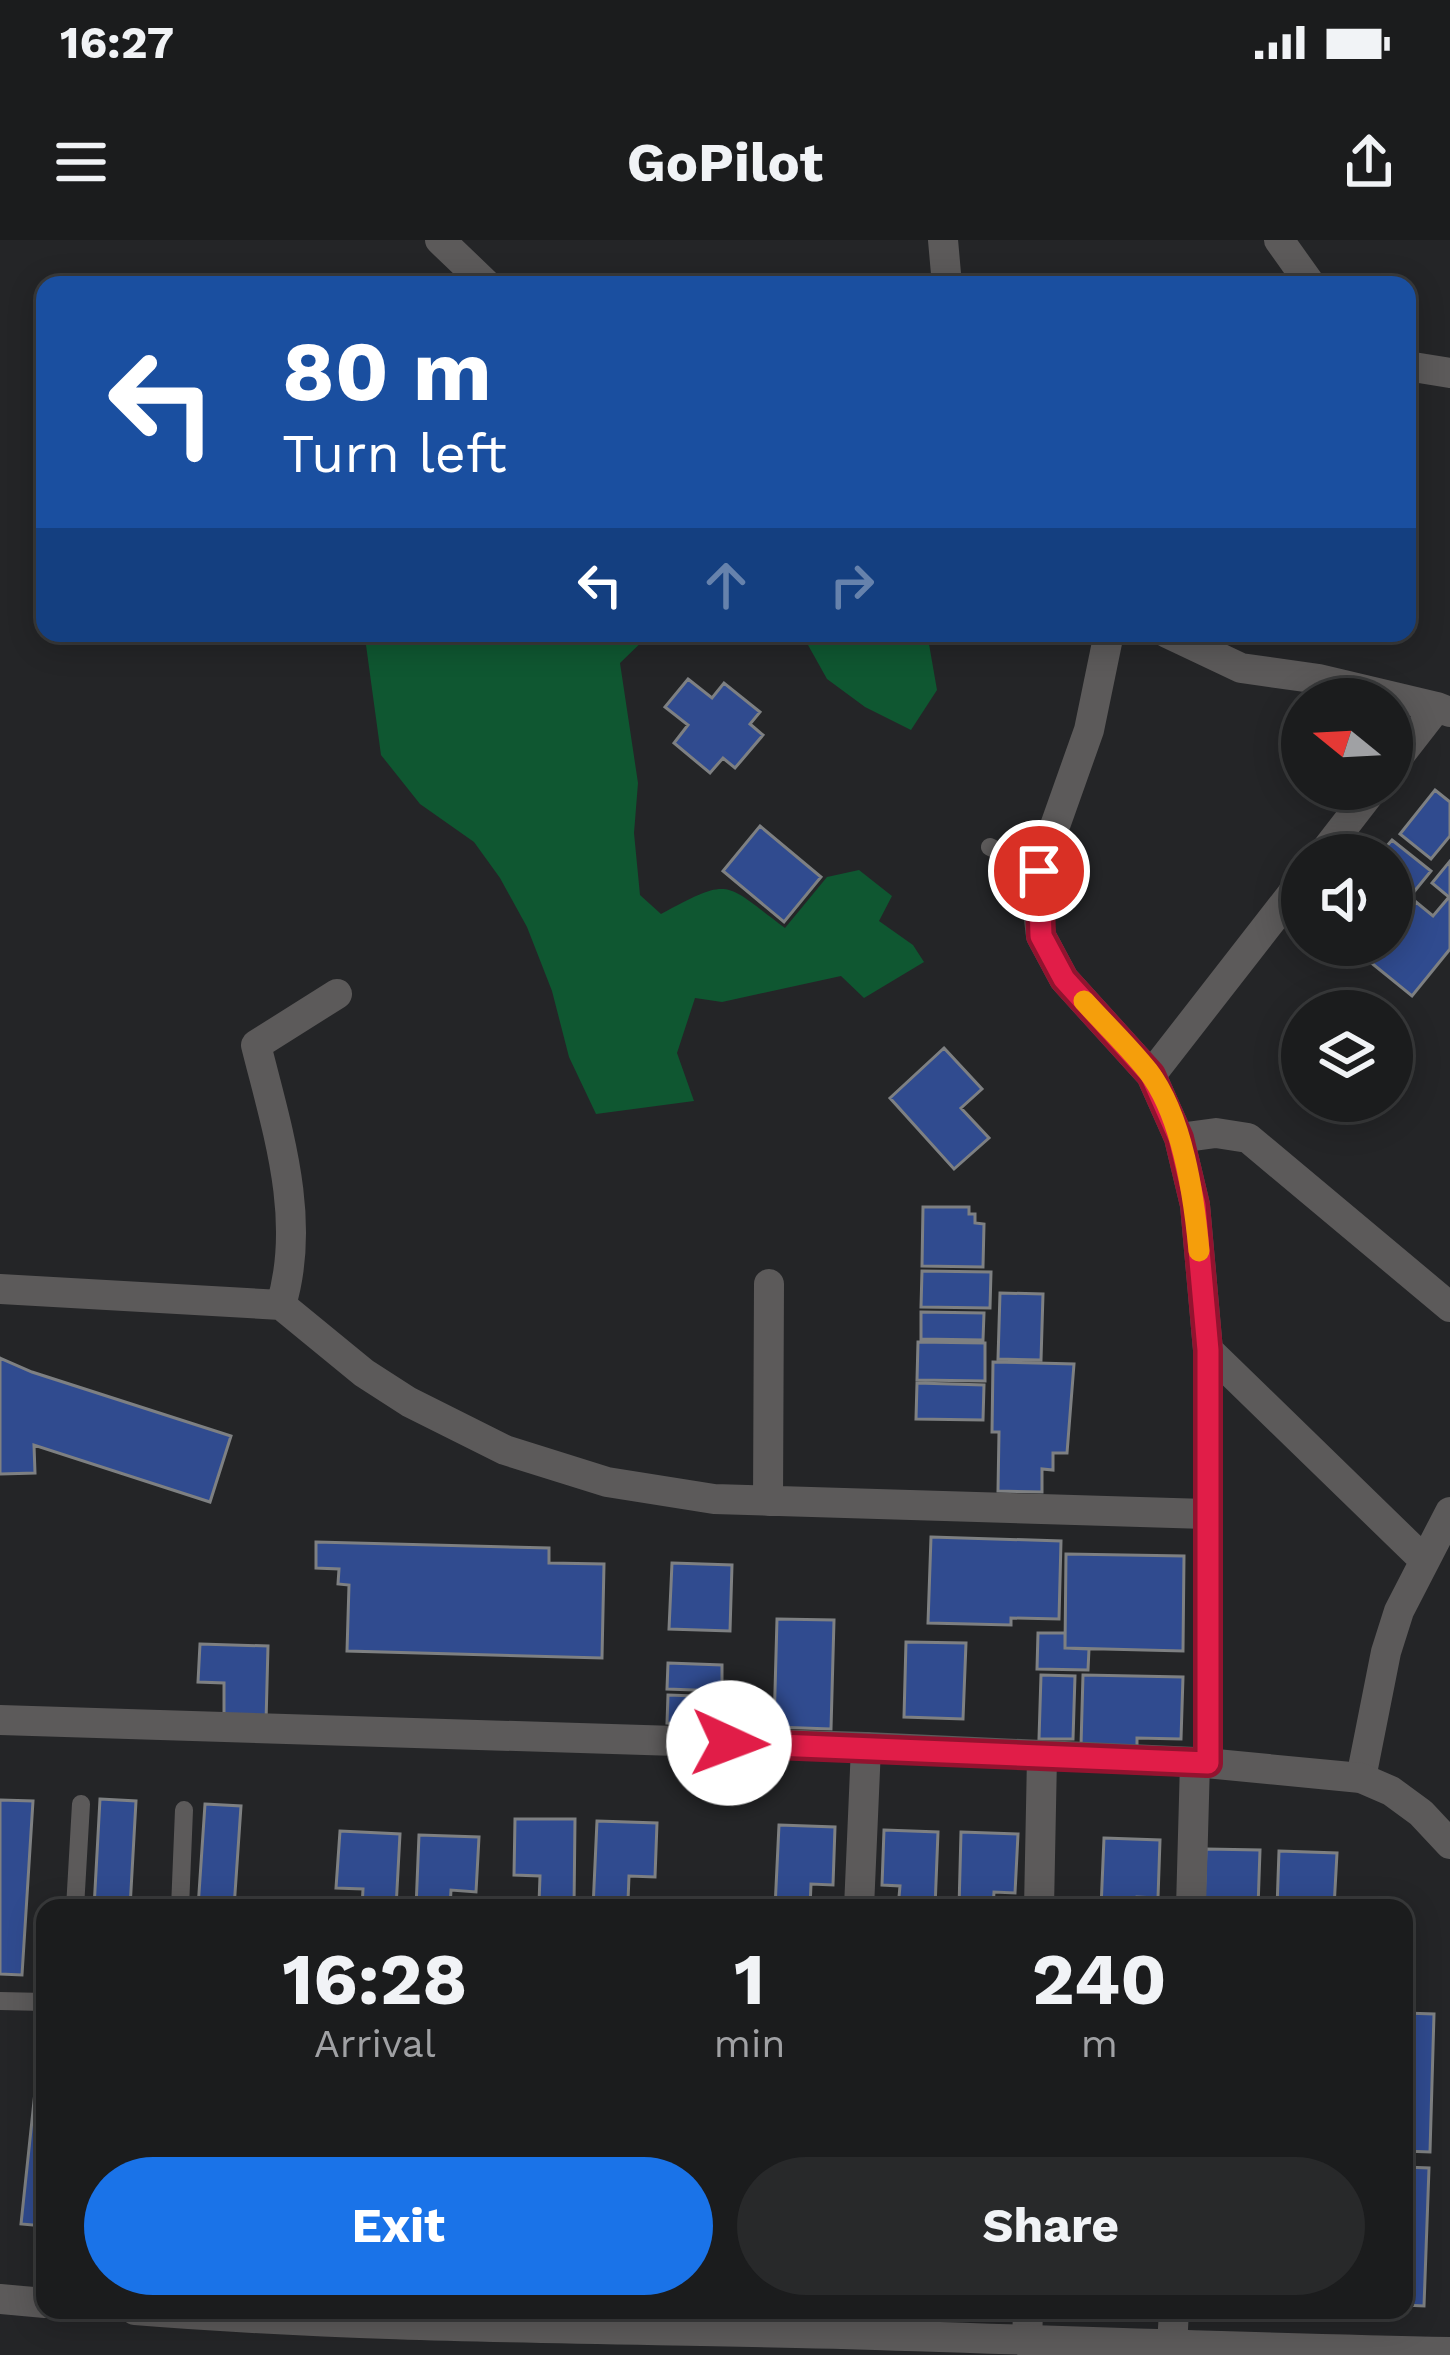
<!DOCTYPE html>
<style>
:root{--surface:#1b1c1d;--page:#28292a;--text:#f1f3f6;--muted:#a0a1a4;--line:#393a3b;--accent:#1a73e8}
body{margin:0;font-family:"Work Sans",sans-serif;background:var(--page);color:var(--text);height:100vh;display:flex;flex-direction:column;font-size:45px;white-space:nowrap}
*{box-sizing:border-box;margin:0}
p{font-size:39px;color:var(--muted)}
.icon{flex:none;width:66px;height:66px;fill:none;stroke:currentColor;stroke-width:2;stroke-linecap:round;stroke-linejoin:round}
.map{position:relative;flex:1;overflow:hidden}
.panel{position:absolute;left:36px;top:1659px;width:1377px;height:420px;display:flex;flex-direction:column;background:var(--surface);border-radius:24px;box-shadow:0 6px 30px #0003,0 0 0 3px var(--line)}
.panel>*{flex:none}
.guide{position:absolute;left:36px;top:36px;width:1380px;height:366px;border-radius:24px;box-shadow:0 6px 30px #0003,0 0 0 3px var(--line);background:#1a4fa0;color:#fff;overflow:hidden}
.needle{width:78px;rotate:288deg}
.controls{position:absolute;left:1281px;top:438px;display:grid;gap:24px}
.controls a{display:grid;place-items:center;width:132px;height:132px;border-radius:50%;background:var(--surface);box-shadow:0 6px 30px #0003,0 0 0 3px var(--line);font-size:60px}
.pin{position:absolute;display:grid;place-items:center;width:102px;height:102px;color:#fff;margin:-51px;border:6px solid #fff;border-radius:50%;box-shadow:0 3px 12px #0007}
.me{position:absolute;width:132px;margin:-66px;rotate:92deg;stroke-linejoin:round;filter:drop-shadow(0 0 9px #0008)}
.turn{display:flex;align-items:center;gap:42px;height:252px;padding:0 48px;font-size:54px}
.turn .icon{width:156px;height:156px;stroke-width:2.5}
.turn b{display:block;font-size:84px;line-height:102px}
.lanes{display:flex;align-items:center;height:114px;padding:0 48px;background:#0003;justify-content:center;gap:60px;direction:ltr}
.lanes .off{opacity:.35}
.eta{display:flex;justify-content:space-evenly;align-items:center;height:204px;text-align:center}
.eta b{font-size:72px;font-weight:700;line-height:84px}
.button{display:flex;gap:24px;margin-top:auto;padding:24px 48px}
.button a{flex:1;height:138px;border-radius:72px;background:var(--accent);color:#fff;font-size:48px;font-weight:700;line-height:138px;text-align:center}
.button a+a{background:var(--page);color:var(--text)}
.status{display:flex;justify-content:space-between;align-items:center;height:84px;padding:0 60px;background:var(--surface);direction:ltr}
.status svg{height:33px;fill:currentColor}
header{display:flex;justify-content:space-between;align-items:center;height:156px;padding:0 48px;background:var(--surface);font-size:54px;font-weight:700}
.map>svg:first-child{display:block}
.forest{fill:#0f5731}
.building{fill:#304b8f;stroke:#7e8082;stroke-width:3}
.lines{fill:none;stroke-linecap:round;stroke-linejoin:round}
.service{stroke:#5c5a5a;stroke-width:18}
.minor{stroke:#5c5a5a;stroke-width:30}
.tertiary{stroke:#5c5a5a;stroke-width:30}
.route-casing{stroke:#92132f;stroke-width:30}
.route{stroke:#e11d48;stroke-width:21}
.slow{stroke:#f59e0b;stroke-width:21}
</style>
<div class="status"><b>16:27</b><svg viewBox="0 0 49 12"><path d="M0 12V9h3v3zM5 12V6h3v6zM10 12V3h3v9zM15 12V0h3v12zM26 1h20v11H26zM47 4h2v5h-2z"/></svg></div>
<header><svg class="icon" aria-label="menu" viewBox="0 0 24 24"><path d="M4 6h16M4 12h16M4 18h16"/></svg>GoPilot<svg class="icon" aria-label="share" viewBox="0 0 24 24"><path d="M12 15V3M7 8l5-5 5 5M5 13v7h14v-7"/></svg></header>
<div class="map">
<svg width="1450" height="2115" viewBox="0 0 1450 2115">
<rect width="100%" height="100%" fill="#242527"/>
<path class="forest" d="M 360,393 L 651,393 L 620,423 L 638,543 L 634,593 L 640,655 L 661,674 C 732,636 723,642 785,688 L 827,637 L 859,630 L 892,656 L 879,681 L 913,705 L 924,722 L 864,758 L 841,736 L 722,762 L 695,758 L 677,813 L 694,861 L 596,874 L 569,817 L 552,751 L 527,687 L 500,638 L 474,602 L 420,564 L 381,515 L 366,405 Z
M 781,393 L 916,393 L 929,404 L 937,450 L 911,490 L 865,467 L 827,439 L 808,405 Z"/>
<path class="building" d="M 688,439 L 712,458 L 724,443 L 760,472 L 750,484 L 763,495 L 735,528 L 723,518 L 710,533 L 674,503 L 688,485 L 665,467 Z
M 1435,550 L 1450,562 L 1450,596 L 1431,619 L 1400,594 Z
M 760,586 L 821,637 L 784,682 L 723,631 Z
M 1392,600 L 1431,631 L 1400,669 L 1392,662 L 1392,615 L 1379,615 Z
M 1450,621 L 1450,709 L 1412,756 L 1369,721 L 1382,705 L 1392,705 L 1392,693 L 1416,662 L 1433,676 L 1449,657 L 1432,643 Z
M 1344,705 L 1374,705 L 1362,720 Z
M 944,808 L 982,849 L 961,868 L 989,898 L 954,929 L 890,858 Z
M 923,967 L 969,967 L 969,974 L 975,974 L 975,983 L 984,984 L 983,1027 L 922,1026 Z
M 922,1031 L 991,1032 L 990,1068 L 921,1067 Z
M 1000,1053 L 1043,1054 L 1041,1120 L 998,1119 Z
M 921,1072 L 984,1073 L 983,1100 L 921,1099 Z
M 918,1102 L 985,1103 L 985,1141 L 917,1140 Z
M 0,1118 L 32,1132 L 231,1196 L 210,1262 L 34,1205 L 35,1233 L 0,1234 Z
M 993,1122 L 1074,1124 L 1067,1213 L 1053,1213 L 1053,1230 L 1042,1229 L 1042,1252 L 998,1251 L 999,1192 L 992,1192 Z
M 917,1143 L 984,1145 L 983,1180 L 916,1179 Z
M 931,1297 L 1061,1301 L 1059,1379 L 1011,1378 L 1011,1385 L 928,1383 Z
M 316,1302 L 549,1308 L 549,1323 L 604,1324 L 602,1418 L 347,1411 L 349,1345 L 338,1344 L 339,1329 L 316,1328 Z
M 1066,1314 L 1184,1316 L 1183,1411 L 1065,1408 Z
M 672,1323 L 732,1325 L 730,1391 L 669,1389 Z
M 777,1379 L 834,1380 L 831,1489 L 774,1487 Z
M 1038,1393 L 1065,1393 L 1065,1408 L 1089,1409 L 1088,1430 L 1037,1429 Z
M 906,1402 L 966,1403 L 963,1479 L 904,1477 Z
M 200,1404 L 268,1406 L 266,1482 L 224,1481 L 224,1443 L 198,1442 Z
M 668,1423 L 722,1425 L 722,1451 L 667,1449 Z
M 1041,1435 L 1075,1436 L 1073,1499 L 1039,1499 Z
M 1083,1435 L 1183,1437 L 1181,1499 L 1137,1498 L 1137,1507 L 1081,1505 Z
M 668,1455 L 722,1457 L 721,1485 L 667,1483 Z
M 100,1559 L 136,1561 L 130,1668 L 94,1668 Z
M 0,1560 L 33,1561 L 22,1735 L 0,1734 Z
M 205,1564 L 241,1566 L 234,1668 L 198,1668 Z
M 515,1579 L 575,1579 L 574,1668 L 513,1668 L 513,1662 L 539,1663 L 540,1636 L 514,1635 Z
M 597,1581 L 657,1583 L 655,1637 L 629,1636 L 628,1661 L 653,1661 L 653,1668 L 593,1668 Z
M 779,1585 L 835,1587 L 833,1645 L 811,1644 L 810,1668 L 775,1668 Z
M 884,1590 L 938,1592 L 935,1668 L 898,1668 L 900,1646 L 882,1645 Z
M 340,1591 L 400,1594 L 396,1668 L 362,1668 L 363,1649 L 336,1648 Z
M 961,1592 L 1018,1594 L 1015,1653 L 994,1652 L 993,1668 L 959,1668 Z
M 419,1595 L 479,1597 L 476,1652 L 451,1650 L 450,1668 L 416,1668 Z
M 1104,1598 L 1160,1600 L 1158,1658 L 1137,1657 L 1136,1668 L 1101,1668 Z
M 1206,1609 L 1260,1610 L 1258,1668 L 1220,1668 L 1220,1663 L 1204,1663 Z
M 1279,1611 L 1337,1613 L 1334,1668 L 1277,1668 Z
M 1404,1773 L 1434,1774 L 1430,1912 L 1404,1911 Z
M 37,1833 L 45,1834 L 45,1986 L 21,1984 Z
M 1404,1927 L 1429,1928 L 1424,2066 L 1404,2065 Z"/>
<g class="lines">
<path class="service" d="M 990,607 L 1039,631
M 75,1668 L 81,1564
M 180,1668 L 184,1570
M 0,1761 L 45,1762"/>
<path class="minor" d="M 440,0 L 487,45
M 943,0 L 947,45
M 1279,0 L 1311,45
M 1407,126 L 1450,133
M 1109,393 L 1089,490 L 1039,631 L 1037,662 L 1041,696 L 1064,739 L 1151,835 L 1179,898 L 1195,965 L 1208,1110 L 1208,1523
M 1167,393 L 1241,428 L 1319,439 L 1437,467
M 1392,525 L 1437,467 L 1450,472
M 1322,615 L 1373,549
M 1151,835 L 1302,641
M 1179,898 L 1216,893 L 1248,898 L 1450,1067
M 0,1049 L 281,1065 L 364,1133 L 409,1162 L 505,1210 L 607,1242 L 714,1259 L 1206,1274
M 281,1065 C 307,979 277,889 256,805 L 337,754
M 1208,1110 L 1423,1319
M 768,1261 L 769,1044
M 1361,1538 L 1386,1412 L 1399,1371 L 1450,1272
M 859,1668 L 866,1507
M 1039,1668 L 1042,1517
M 1191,1668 L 1195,1522
M 844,2094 L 845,2070
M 1027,2103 L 1028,2070
M 1172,2107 L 1174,2070"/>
<path class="tertiary" d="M 0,1480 L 866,1507 L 1195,1522 L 1361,1538 L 1391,1551 L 1421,1573 L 1450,1604
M 0,2059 L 45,2063
M 135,2070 C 370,2089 606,2088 842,2094 C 1045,2100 1247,2108 1450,2112"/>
</g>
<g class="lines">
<defs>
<path id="route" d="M 729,1503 L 1208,1523 L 1208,1110 L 1195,965 L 1179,898 L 1151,835 L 1064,739 L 1041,696 L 1039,631"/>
</defs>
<use href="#route" class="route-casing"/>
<use href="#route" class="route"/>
<path class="slow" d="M 1084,761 C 1105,784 1129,807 1148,831 C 1183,877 1194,956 1199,1011"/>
</g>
</svg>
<div class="controls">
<a><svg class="needle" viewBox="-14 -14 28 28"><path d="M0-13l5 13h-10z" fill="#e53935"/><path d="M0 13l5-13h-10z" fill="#a0a1a4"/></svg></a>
<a><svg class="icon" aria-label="sound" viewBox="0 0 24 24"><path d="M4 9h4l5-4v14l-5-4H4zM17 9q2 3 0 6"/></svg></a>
<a><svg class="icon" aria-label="layers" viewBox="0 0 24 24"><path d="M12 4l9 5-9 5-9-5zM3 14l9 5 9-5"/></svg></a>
</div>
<div class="pin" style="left:1039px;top:631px;background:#d93025"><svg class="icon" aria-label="arrive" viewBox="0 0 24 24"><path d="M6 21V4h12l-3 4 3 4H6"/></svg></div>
<svg class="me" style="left:729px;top:1503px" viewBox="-20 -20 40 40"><circle r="19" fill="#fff"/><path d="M0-13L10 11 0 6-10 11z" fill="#e11d48"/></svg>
<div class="guide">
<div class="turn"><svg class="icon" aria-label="left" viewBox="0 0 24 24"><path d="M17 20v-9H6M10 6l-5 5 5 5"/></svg><div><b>80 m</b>Turn left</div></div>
<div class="lanes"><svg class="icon" aria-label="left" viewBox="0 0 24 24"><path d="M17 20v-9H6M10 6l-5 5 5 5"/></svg><svg class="icon off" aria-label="ahead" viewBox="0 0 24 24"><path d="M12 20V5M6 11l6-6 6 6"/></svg><svg class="icon off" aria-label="right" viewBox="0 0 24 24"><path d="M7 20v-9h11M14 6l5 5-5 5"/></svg></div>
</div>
<section class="panel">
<div class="eta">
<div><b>16:28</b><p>Arrival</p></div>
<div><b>1</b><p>min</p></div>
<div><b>240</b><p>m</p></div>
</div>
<div class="button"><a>Exit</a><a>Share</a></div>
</section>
</div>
